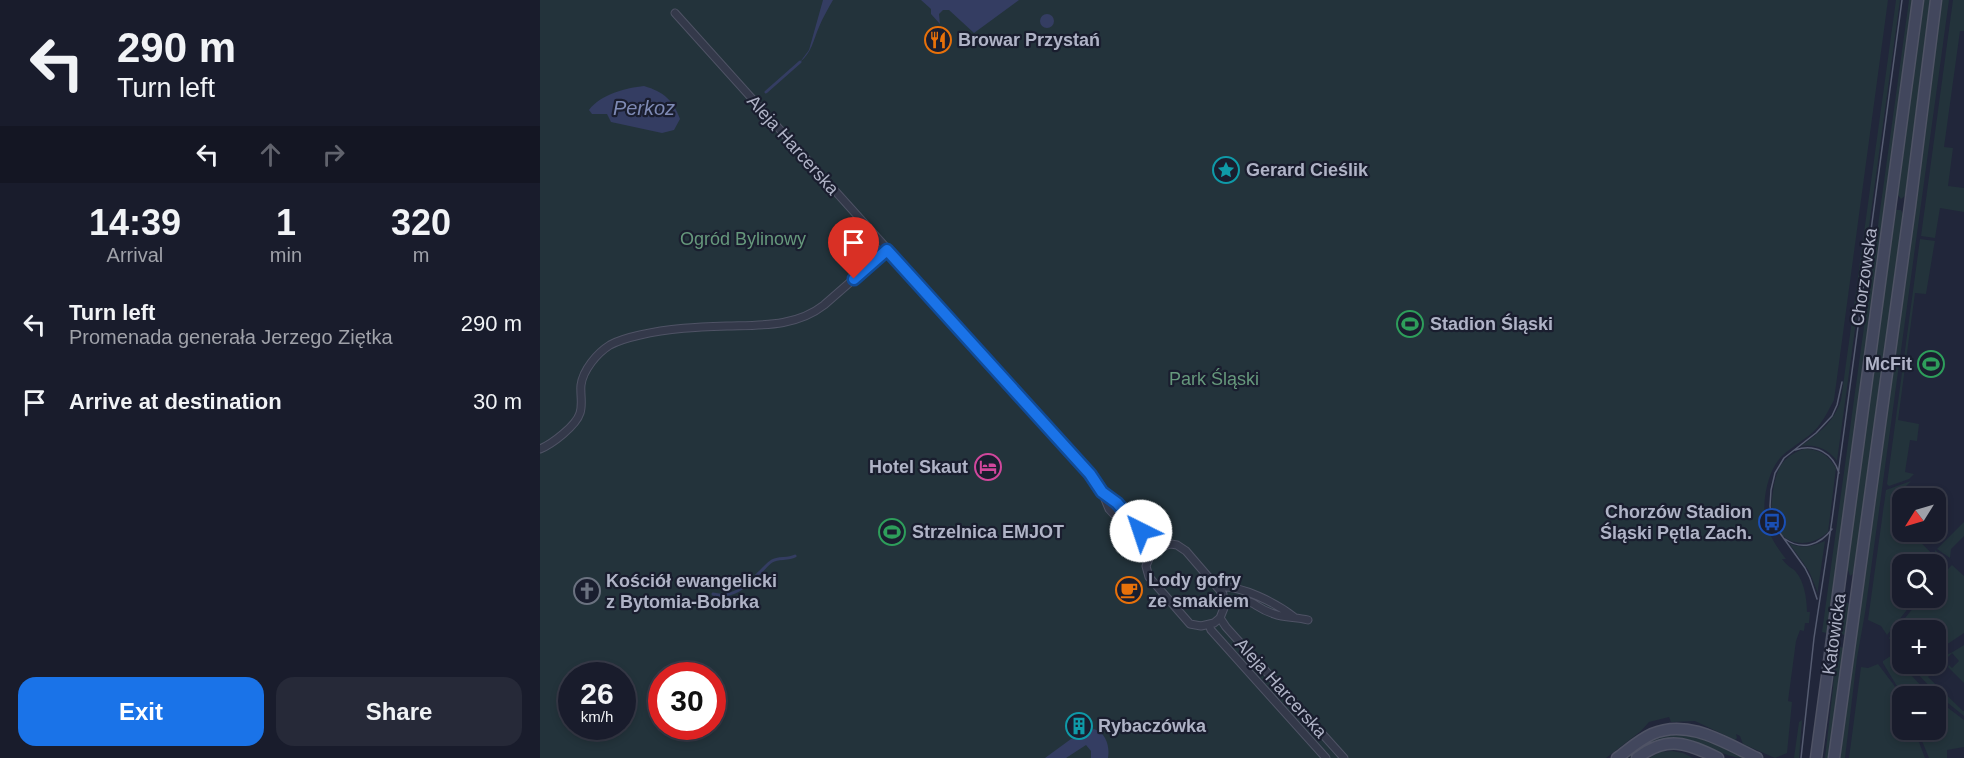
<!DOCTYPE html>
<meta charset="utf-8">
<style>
:root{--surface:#191c2c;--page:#262938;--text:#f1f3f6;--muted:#9fa1a9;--line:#373a48;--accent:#1a73e8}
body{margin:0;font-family:Helvetica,sans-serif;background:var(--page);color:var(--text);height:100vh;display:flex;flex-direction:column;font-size:22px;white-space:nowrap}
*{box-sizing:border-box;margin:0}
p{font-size:20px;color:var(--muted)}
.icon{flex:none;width:33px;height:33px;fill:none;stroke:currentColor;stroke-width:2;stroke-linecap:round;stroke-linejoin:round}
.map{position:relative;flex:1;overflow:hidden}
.panel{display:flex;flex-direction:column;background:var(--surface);width:540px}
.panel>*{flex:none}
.guide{background:#191c2c;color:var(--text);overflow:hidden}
.needle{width:39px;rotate:233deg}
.fabs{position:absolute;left:1352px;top:488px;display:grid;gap:12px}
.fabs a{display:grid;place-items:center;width:54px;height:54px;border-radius:12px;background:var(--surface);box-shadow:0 3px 9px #0003,0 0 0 2px var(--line);font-size:30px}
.speed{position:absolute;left:18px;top:662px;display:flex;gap:12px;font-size:30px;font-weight:700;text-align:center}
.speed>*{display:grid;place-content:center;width:78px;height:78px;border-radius:50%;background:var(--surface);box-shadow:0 3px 9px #0003,0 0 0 2px var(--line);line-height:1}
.speed small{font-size:15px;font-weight:400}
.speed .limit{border:9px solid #d22;background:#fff;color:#111}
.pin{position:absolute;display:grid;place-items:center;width:51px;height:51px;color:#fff;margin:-62px -26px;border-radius:50% 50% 50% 0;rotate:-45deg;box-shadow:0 0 6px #0007}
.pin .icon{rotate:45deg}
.me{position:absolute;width:66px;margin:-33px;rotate:319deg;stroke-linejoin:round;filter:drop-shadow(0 0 4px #0008)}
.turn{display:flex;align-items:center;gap:21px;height:126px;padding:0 18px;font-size:27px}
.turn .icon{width:78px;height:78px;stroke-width:2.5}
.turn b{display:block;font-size:42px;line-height:51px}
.lanes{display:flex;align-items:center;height:57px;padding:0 18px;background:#0003;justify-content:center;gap:30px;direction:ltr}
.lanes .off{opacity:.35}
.eta{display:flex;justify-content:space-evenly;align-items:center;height:102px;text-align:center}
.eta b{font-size:36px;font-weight:700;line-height:42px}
.action{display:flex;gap:12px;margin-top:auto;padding:12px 18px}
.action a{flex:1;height:69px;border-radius:18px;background:var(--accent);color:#fff;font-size:24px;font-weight:700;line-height:69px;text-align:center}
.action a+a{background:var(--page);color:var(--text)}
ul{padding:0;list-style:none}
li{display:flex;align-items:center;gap:18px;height:78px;padding:0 18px}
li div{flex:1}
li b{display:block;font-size:22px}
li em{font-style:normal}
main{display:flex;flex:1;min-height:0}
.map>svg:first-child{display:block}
.green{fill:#23333b;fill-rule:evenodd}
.water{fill:#343d62}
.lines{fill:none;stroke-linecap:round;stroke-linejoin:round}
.stream{stroke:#343d62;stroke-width:3}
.street-casing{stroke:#4f5365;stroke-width:9}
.secondary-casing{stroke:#4f5365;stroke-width:13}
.street{stroke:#34394a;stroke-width:7}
.secondary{stroke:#42475d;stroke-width:10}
.tram{stroke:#565c71;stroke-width:1.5}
.route-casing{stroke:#114b97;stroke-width:15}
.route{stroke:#1a73e8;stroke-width:10}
.labels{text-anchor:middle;stroke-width:4.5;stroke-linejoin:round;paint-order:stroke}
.poi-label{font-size:18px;font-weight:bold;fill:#afb3c6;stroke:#1a1e2f;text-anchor:start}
.street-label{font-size:18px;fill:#afb3c6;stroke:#1a1e2f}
.park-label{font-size:18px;fill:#66987c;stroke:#1a1e2f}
.water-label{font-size:20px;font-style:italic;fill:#7e8ab4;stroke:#1a1e2f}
</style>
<main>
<section class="panel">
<div class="guide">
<div class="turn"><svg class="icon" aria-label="left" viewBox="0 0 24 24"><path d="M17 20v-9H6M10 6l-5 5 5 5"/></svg><div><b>290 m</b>Turn left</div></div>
<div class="lanes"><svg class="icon" aria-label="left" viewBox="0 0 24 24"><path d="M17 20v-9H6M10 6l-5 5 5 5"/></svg><svg class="icon off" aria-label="ahead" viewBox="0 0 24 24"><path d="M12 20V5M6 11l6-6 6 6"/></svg><svg class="icon off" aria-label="right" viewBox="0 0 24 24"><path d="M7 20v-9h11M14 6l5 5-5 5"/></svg></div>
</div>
<div class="eta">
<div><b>14:39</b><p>Arrival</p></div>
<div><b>1</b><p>min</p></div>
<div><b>320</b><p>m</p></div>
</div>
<ul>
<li><svg class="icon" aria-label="left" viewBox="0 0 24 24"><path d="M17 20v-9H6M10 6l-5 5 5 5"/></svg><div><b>Turn left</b><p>Promenada generała Jerzego Ziętka</p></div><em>290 m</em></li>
<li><svg class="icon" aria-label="arrive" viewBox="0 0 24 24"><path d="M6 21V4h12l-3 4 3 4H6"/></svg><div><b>Arrive at destination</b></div><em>30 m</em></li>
</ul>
<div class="action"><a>Exit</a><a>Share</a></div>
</section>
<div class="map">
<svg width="1424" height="758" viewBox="0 0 1424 758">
<rect width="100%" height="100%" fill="#21263a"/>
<path class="green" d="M 0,0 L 1348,0 L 1294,400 C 1289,409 1284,420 1277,428 C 1267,439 1252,446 1241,457 C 1233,466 1230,475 1227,486 C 1220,517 1227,535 1246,559 L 1242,559 C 1246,564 1248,566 1253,569 C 1264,578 1267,599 1267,612 L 1270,612 L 1269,623 L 1265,623 L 1264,631 L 1260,630 L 1256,641 L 1248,701 L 1252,702 L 1247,753 L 1235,758 L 1203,744 L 1200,736 L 1196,734 L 1197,738 L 1195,740 L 1155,721 L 1131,722 L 1129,717 L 1109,722 L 1101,731 L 1066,758 L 0,758 ZM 32,675 L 82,675 L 82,726 L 32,726 ZM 122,675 L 172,675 L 172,726 L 122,726 Z
M 1356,0 L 1360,0 L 1297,461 C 1288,449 1276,444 1261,446 C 1279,433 1294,422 1301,400 Z
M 1369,0 L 1373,0 L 1287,633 L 1282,632 Z
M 1383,0 L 1391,0 L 1366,195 L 1361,199 L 1357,194 Z
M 1401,0 L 1409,0 L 1325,613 L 1317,658 L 1305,758 L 1299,758 Z
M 1413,0 L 1424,0 L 1424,31 L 1420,31 L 1404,147 L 1413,148 L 1408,186 L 1424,188 L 1424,212 L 1400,208 L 1395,238 L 1381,236 Z
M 1356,210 L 1361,210 L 1363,214 L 1314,573 L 1310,576 L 1306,563 Z
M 1380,239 L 1395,241 L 1394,246 L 1386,294 L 1375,293 L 1358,420 L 1379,424 L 1377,441 L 1370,440 L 1365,472 L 1374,474 L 1369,479 L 1349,486 L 1347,484 Z
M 1264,449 C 1280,449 1288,455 1296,468 L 1288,532 C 1269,550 1240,546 1233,519 C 1230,509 1232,500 1233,491 C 1236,470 1242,456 1264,449 Z
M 1371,481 L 1364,488 L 1368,492 L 1364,498 L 1362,498 L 1362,518 L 1360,520 L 1362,523 L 1362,531 L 1370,531 L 1393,555 L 1393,564 L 1362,564 L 1362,597 L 1377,597 L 1347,635 L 1341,626 L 1328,620 L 1346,490 Z
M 1424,522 L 1424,536 L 1411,549 L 1410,558 L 1397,549 Z
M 1285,541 L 1278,589 L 1278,593 L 1269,571 L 1249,543 C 1262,549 1272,547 1285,541 Z
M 1395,550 L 1407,560 L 1396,577 L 1395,577 Z
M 1412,565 L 1424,576 L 1424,633 L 1409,643 L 1395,648 L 1395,630 L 1362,630 L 1362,648 L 1353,643 L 1349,638 L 1382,597 L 1395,597 L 1395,582 Z
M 1303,603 L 1308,603 L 1310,607 L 1306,635 L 1298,634 Z
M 1424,645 L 1424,683 L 1408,667 L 1409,665 L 1412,668 L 1419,661 L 1412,653 L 1388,677 L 1423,711 L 1424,711 L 1424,716 L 1398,695 L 1367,663 L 1395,663 L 1395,659 L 1411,653 Z
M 1296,646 L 1304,648 L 1289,758 L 1285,758 L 1293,688 Z
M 1352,655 L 1388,693 L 1392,696 L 1363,696 L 1343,663 L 1343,661 Z
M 1338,664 L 1356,688 L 1362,701 L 1362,729 L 1374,729 L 1385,758 L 1309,758 L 1321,667 L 1328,668 Z
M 1395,698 L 1424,720 L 1424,747 L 1407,750 L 1407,758 L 1389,758 L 1377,729 L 1395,729 Z
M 1262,720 L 1259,758 L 1254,758 L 1259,722 Z
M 1131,734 C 1159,734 1181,747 1205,758 C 1181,758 1162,739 1137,738 C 1126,738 1114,741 1105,747 C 1098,751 1093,758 1085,758 C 1100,747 1113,737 1131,734 Z
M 1132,751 L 1143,753 L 1153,758 L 1109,758 L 1120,752 Z"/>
<path class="water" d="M 283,0 L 293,0 C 288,9 283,17 279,27 C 273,41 272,52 260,62 L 269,50 Z
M 381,0 L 479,0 L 434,33 L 409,10 L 403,10 L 399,14 L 400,24 L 391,14 L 391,9 Z
M500 21a7 7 0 1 1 14 0a7 7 0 1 1-14 0Z
M 104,86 C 124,92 133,100 140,119 L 134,130 L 122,133 L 71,122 L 67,114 L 52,114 L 49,110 C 61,94 86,88 104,86 Z
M 554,729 C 566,733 570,746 568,758 L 551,758 L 551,751 L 546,745 L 526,758 L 505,758 L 531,739 Z"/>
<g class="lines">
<path class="stream" d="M 226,92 L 260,62
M 173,594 C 191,599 206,587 218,574 C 223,570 227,564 232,561 C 239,557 247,560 255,556"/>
<defs>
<path id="street" d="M 135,13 L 550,474 L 562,492 L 569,509 L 611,554
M 0,449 C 12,444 36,426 40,413 C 43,404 40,394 41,385 C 43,370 57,353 70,345 C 79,340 91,337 100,335 C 129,328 158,327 187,326 C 221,325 256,327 284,305 L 347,250
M 562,492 L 577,503 L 616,548
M 631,544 L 637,545 L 646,551 L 683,594 L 684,608 L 680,618 L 674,623 L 661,626 L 650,624 L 609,577 L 606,566 L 611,554 L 619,547 Z
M 678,587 C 701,585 736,603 754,617
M 685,605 C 716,595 709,606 734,614 C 745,618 756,617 768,620
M 680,618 L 686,627 L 804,758
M 669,625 L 671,630 L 786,758"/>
<path id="secondary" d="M 1077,758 C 1088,750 1099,740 1112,734 C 1148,718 1185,743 1217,758
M 1097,758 C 1127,735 1147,743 1178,758
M 1276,758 L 1378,0
M 1294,758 L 1370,206 L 1396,0"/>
</defs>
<use href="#street" class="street-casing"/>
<use href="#secondary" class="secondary-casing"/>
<use href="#street" class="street"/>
<use href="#secondary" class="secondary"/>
<path class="tram" d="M 1255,450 C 1275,443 1293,453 1299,473
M 1245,539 C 1262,551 1280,545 1292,529
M 1277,599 L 1270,578 L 1265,568 L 1232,522 L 1230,506 L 1231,490 L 1235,473 L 1244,458 L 1276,433 L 1292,416 L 1297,405 L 1302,382
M 1261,758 L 1274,638 L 1292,520 L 1362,0"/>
</g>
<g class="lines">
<defs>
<path id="route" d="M 314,279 L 347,250 L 550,474 L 562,492 L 577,503 L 601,531"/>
</defs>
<use href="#route" class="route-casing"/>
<use href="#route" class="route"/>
</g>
<defs>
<symbol id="restaurant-ring" viewBox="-11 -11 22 22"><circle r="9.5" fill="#1a1e2f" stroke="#e8710a" stroke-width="1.5"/><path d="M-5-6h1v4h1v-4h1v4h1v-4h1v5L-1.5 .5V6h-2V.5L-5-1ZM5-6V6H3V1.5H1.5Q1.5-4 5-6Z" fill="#e8710a"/></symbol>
<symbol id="sight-ring" viewBox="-11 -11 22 22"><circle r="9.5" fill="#1a1e2f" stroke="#0f9aa8" stroke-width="1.5"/><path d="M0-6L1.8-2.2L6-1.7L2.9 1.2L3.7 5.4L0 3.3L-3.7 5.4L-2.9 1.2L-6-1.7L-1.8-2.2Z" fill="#0f9aa8"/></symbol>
<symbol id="stadium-ring" viewBox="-11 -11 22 22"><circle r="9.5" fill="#1a1e2f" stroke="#2e9e5b" stroke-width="1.5"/><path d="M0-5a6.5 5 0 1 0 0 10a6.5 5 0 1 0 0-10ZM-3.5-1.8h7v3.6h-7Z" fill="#2e9e5b"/></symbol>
<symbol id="hotel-ring" viewBox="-11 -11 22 22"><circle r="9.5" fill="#1a1e2f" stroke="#d1479c" stroke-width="1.5"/><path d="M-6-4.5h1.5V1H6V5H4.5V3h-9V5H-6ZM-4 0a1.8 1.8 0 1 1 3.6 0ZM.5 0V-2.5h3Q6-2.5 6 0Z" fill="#d1479c"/></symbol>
<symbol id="bus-ring" viewBox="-11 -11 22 22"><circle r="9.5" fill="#1a1e2f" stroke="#1a4fb4" stroke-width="1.5"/><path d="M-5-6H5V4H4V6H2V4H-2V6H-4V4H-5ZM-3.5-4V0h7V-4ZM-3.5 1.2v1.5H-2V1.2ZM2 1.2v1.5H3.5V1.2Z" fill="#1a4fb4"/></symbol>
<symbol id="cafe-ring" viewBox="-11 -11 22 22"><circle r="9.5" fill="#1a1e2f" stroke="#e8710a" stroke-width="1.5"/><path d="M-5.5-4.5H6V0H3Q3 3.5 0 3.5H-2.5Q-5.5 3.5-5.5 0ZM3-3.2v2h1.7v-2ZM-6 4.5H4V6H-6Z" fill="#e8710a"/></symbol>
<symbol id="church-ring" viewBox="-11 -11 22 22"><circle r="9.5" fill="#1a1e2f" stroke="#6b7280" stroke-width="1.5"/><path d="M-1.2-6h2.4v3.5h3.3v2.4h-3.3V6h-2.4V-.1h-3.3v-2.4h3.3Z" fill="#6b7280"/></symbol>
<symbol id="building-ring" viewBox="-11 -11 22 22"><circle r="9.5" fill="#1a1e2f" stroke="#0f9aa8" stroke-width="1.5"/><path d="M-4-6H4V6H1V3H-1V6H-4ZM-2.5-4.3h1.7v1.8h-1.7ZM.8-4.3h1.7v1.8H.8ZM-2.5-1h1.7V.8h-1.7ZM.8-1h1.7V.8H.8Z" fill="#0f9aa8"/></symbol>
</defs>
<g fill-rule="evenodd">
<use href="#restaurant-ring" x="383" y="25" width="30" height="30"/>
<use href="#sight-ring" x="671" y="155" width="30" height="30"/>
<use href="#stadium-ring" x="855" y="309" width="30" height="30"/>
<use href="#stadium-ring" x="1376" y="349" width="30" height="30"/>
<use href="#hotel-ring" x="433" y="452" width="30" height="30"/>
<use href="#bus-ring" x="1217" y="507" width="30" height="30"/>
<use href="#stadium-ring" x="337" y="517" width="30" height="30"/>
<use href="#cafe-ring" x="574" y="575" width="30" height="30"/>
<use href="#church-ring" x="32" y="576" width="30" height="30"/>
<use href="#building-ring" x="524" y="711" width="30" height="30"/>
</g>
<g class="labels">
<g class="poi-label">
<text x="418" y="46">Browar Przystań</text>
<text x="706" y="176">Gerard Cieślik</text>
<text x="890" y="330">Stadion Śląski</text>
<text x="1372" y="370" text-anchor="end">McFit</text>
<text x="428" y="473" text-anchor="end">Hotel Skaut</text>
<text x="1212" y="518" text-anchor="end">Chorzów Stadion<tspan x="1212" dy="21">Śląski Pętla Zach.</tspan></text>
<text x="372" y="538">Strzelnica EMJOT</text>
<text x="608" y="586">Lody gofry<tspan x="608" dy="21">ze smakiem</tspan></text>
<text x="66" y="587">Kościół ewangelicki<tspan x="66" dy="21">z Bytomia-Bobrka</tspan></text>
<text x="558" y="732">Rybaczówka</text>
</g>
<g class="street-label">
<text transform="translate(253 145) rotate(48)" y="6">Aleja Harcerska</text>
<text transform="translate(1324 277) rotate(-82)" y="6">Chorzowska</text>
<text transform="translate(1294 634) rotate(-82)" y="6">Katowicka</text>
<text transform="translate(741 688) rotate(48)" y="6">Aleja Harcerska</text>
</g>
<g class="park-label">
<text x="203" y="245">Ogród Bylinowy</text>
<text x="674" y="385">Park Śląski</text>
</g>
<g class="water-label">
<text x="104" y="115">Perkoz</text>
</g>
</g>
</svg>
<div class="fabs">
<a><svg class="needle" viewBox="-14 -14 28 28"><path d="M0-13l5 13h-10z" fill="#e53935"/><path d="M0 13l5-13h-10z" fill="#9fa1a9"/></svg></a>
<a><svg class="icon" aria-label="search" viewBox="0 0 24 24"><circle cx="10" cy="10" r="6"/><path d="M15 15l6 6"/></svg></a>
<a>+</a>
<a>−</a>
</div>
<div class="speed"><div>26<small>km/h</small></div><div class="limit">30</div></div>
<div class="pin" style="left:314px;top:279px;background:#d93025"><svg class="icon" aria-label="arrive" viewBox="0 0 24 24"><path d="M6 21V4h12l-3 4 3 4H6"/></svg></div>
<svg class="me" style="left:601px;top:531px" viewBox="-20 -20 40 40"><circle r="19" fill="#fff"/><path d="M0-13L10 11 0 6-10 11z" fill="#1a73e8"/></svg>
</div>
</main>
